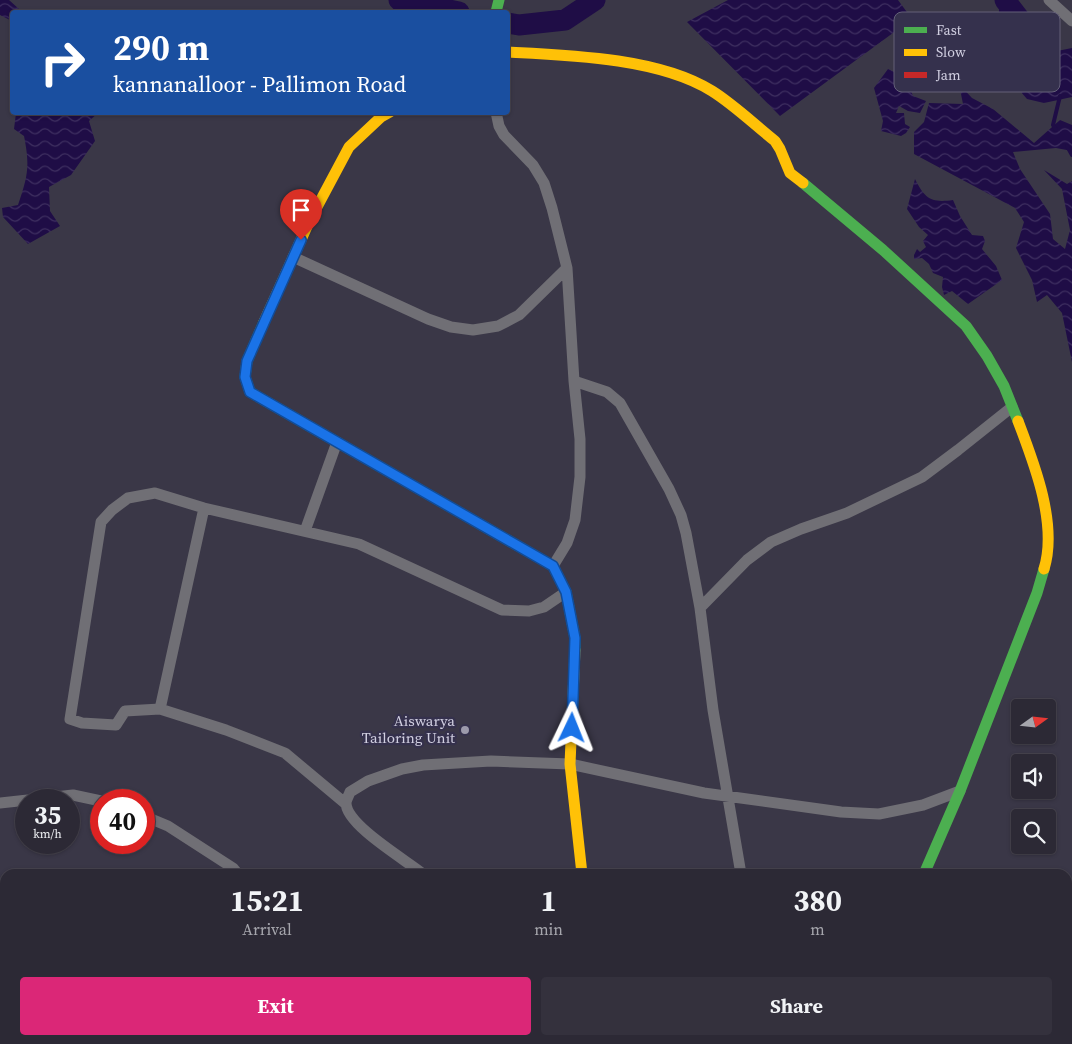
<!DOCTYPE html>
<style>
:root{--surface:#2c2935;--page:#34313d;--text:#f1f3f6;--muted:#a6a6ad;--line:#484550;--accent:#db2777}
body{margin:0;font-family:"Source Serif 4",serif;background:var(--page);color:var(--text);height:100vh;display:flex;flex-direction:column;font-size:19px;white-space:nowrap}
*{box-sizing:border-box;margin:0}
p{font-size:16px;color:var(--muted)}
.icon{flex:none;width:28px;height:28px;fill:none;stroke:currentColor;stroke-width:2;stroke-linecap:round;stroke-linejoin:round}
.map{position:relative;flex:1;overflow:hidden}
.side{position:absolute;left:0px;top:869px;width:1072px;height:176px;display:flex;flex-direction:column;background:var(--surface);border-radius:15px 15px 0 0;box-shadow:0 1px 4px #0004,0 0 0 1px var(--line)}
.side>*{flex:none}
.banner{position:absolute;left:10px;top:10px;width:500px;height:105px;border-radius:5px;box-shadow:0 1px 4px #0004,0 0 0 1px var(--line);background:#1a4fa0;color:#fff;overflow:hidden}
.needle{width:32px;rotate:75deg}
.tools{position:absolute;left:1011px;top:699px;display:grid;gap:10px}
.tools a{display:grid;place-items:center;width:45px;height:45px;border-radius:5px;background:var(--surface);box-shadow:0 1px 4px #0004,0 0 0 1px var(--line);font-size:25px}
.speed{position:absolute;left:15px;top:789px;display:flex;gap:10px;font-size:25px;font-weight:700;text-align:center}
.speed>*{display:grid;place-content:center;width:65px;height:65px;border-radius:50%;background:var(--surface);box-shadow:0 1px 4px #0004,0 0 0 1px var(--line);line-height:1}
.speed small{font-size:12px;font-weight:400}
.speed .limit{border:8px solid #d22;background:#fff;color:#111}
.pin{position:absolute;display:grid;place-items:center;width:42px;height:42px;color:#fff;margin:-51px -21px;border-radius:50% 50% 50% 0;rotate:-45deg;box-shadow:0 0 5px #0007}
.pin .icon{rotate:45deg}
.me{position:absolute;width:55px;margin:-28px;rotate:2deg;stroke-linejoin:round;filter:drop-shadow(0 0 4px #0008)}
.turn{display:flex;align-items:center;gap:18px;height:105px;padding:0 20px;font-size:22px}
.turn .icon{width:65px;height:65px;stroke-width:2.5}
.turn b{display:block;font-size:35px;line-height:42px}
.eta{display:flex;justify-content:space-evenly;align-items:center;height:85px;text-align:center}
.eta b{font-size:30px;font-weight:700;line-height:35px}
.action{display:flex;gap:10px;margin-top:auto;padding:10px 20px}
.action a{flex:1;height:58px;border-radius:5px;background:var(--accent);color:#fff;font-size:20px;font-weight:700;line-height:58px;text-align:center}
.action a+a{background:var(--page);color:var(--text)}
.map>svg:first-child{display:block}
.water{fill:url(#water-waves)}
.lines{fill:none;stroke-linecap:round;stroke-linejoin:round}
.stream{stroke:#1f0d46;stroke-width:4}
.river{stroke:#1f0d46;stroke-width:21}
.street{stroke:#706f75;stroke-width:11}
.fast{stroke:#4caf50;stroke-width:11}
.slow{stroke:#ffc107;stroke-width:11}
.jam{stroke:#c62828;stroke-width:11}
.route-casing{stroke:#114b97;stroke-width:12}
.route{stroke:#1a73e8;stroke-width:9}
.poi-dot{fill:#9c9aab;stroke:#35314d;stroke-width:2}
.labels{text-anchor:middle;stroke-width:4.5;stroke-linejoin:round;paint-order:stroke}
.poi-label{font-size:15px;fill:#d1cfe1;stroke:#35314d;text-anchor:end}
.key{fill:#35314d;stroke:#646079;stroke-width:1}
.key-label{font-size:14px;fill:#d1cfe1}
</style>
<div class="map">
<svg width="1072" height="1044" viewBox="0 0 1072 1044">
<defs>
<pattern id="water-waves" width="16" height="10" patternUnits="userSpaceOnUse" patternTransform="scale(1.25)"><rect width="16" height="10" fill="#1f0d46"/><path d="M0 5q4-4 8 0t8 0" fill="none" stroke="#3e2f60"/></pattern>
</defs>
<rect width="100%" height="100%" fill="#3a3747"/>
<path class="water" d="M 0,0 L 9,0 L 19,9 L 30,12 L 12,12 L 12,21 L 0,15 Z
M 728,0 L 898,0 L 912,19 L 780,116 L 687,22 Z
M 1013,0 L 1017,0 L 1057,51 L 1072,48 L 1072,97 L 1044,103 L 1027,99 L 1001,69 L 996,45 L 999,10 Z
M 888,69 C 902,75 908,82 913,96 L 926,101 L 920,113 L 908,111 L 899,106 L 896,113 L 904,113 L 905,124 L 910,127 L 906,133 L 901,136 L 881,131 L 883,121 L 874,88 Z
M 959,84 L 972,98 L 993,109 L 1034,143 L 1060,120 L 1072,125 L 1072,151 L 1056,148 L 1013,152 L 1020,169 L 1050,214 L 1053,239 L 1065,249 L 1070,230 L 1062,189 L 1044,170 L 1067,184 L 1072,181 L 1072,362 L 1062,313 L 1047,295 L 1037,302 L 1032,280 L 1016,248 L 1024,222 L 1015,208 L 914,154 L 914,132 L 924,122 L 929,103 L 963,104 Z
M 16,113 L 98,113 L 89,121 L 95,141 L 71,175 L 49,187 L 50,211 L 60,226 L 28,244 L 3,217 L 2,208 L 18,205 C 28,176 30,166 24,136 L 14,129 Z
M 915,179 C 925,199 931,203 953,200 L 960,216 L 972,235 L 983,236 L 985,241 L 982,249 L 996,266 L 1002,280 L 968,304 L 952,291 L 944,295 L 942,287 L 943,277 L 933,273 L 929,264 L 922,258 L 914,259 L 914,255 L 917,249 L 920,252 L 926,247 L 923,241 L 928,235 L 919,227 L 907,209 Z"/>
<g class="lines">
<path class="stream" d="M 1056,130 L 1053,125 L 1060,96
M 1067,146 L 1072,155"/>
<path class="river" d="M 399,0 L 459,12
M 1005,0 L 1025,26
M 508,23 L 519,25 L 565,20 L 595,0"/>
<path class="street" d="M 1049,0 L 1072,21
M 496,112 L 499,126 L 504,135 L 533,165 L 544,183 L 552,208 L 567,268 L 574,381 L 580,439 L 580,477 L 575,520 L 567,543 L 553,566
M 293,257 L 428,319 L 451,327 L 473,330 L 498,326 L 519,315 L 567,268
M 574,381 L 607,392 L 620,403 L 669,489 L 681,515 L 686,533 L 700,608 L 713,710 L 741,874
M 305,531 L 337,442
M 700,608 L 747,560 L 771,542 L 801,529 L 847,513 L 922,477 L 958,450 L 1012,407
M 160,709 L 204,508
M 0,803 L 73,795 L 101,801
M 346,804 L 285,753 L 226,730 L 160,709 L 125,711 L 116,725 L 82,723 L 70,719 L 101,522 L 112,510 L 128,498 L 155,493 L 204,508 L 359,544 L 502,610 L 529,611 L 544,607 L 566,592
M 144,816 L 168,826 L 233,868 L 238,874
M 423,874 C 406,860 346,825 346,803 C 346,800 349,795 350,792 L 368,781 L 402,769 L 423,765 L 491,761 L 570,764 L 704,793 L 841,812 L 879,814 L 923,805 L 960,791
M 383,1040 L 386,1044
M 534,1040 L 538,1044
M 77,1044 L 80,1040"/>
<path class="fast" d="M 496,12 L 499,0
M 803,183 L 883,250 L 966,326 L 987,356 L 1004,386 L 1018,421
M 264,322 L 247,361 L 245,377 L 250,392 L 553,566 L 566,592 L 575,638 L 575,650
M 924,874 L 960,791 L 1037,593 L 1044,569"/>
<path class="slow" d="M 508,52 C 569,55 660,58 712,91 C 733,104 755,125 775,141 L 780,149 L 790,173 L 803,183
M 264,322 L 309,222 L 349,147 L 381,117 L 390,112
M 1018,421 C 1034,463 1058,524 1044,569
M 575,650 L 570,764 L 582,874"/>
<path class="jam" d="M 597,1040 L 597,1044"/>
</g>
<g class="lines">
<defs>
<path id="route" d="M 301,240 L 247,361 L 245,377 L 250,392 L 553,566 L 566,592 L 575,638 L 572,728"/>
</defs>
<use href="#route" class="route-casing"/>
<use href="#route" class="route"/>
</g>
<circle class="poi-dot" cx="465" cy="730" r="5"/>
<g class="labels">
<g class="poi-label">
<text x="455" y="726">Aiswarya<tspan x="455" dy="17">Tailoring Unit</tspan></text>
</g>
</g>
<rect x="894" y="12" width="166" height="80" rx="8" class="key"/>
<rect x="904" y="27" width="23" height="6" fill="#4caf50"/>
<rect x="904" y="49" width="23" height="7" fill="#ffc107"/>
<rect x="904" y="72" width="23" height="6" fill="#c62828"/>
<g class="key-label">
<text x="936" y="35">Fast</text>
<text x="936" y="57">Slow</text>
<text x="936" y="80">Jam</text>
</g>
</svg>
<div class="tools">
<a><svg class="needle" viewBox="-14 -14 28 28"><path d="M0-13l5 13h-10z" fill="#e53935"/><path d="M0 13l5-13h-10z" fill="#a6a6ad"/></svg></a>
<a><svg class="icon" aria-label="sound" viewBox="0 0 24 24"><path d="M4 9h4l5-4v14l-5-4H4zM17 9q2 3 0 6"/></svg></a>
<a><svg class="icon" aria-label="search" viewBox="0 0 24 24"><circle cx="10" cy="10" r="6"/><path d="M15 15l6 6"/></svg></a>
</div>
<div class="speed"><div>35<small>km/h</small></div><div class="limit">40</div></div>
<div class="pin" style="left:301px;top:240px;background:#d93025"><svg class="icon" aria-label="arrive" viewBox="0 0 24 24"><path d="M6 21V4h12l-3 4 3 4H6"/></svg></div>
<svg class="me" style="left:572px;top:728px" viewBox="-20 -20 40 40"><path d="M0-17L14 15 0 8-14 15z" fill="#1a73e8" stroke="#fff" stroke-width="4"/></svg>
<div class="banner">
<div class="turn"><svg class="icon" aria-label="right" viewBox="0 0 24 24"><path d="M7 20v-9h11M14 6l5 5-5 5"/></svg><div><b>290 m</b>kannanalloor - Pallimon Road</div></div>
</div>
<section class="side">
<div class="eta">
<div><b>15:21</b><p>Arrival</p></div>
<div><b>1</b><p>min</p></div>
<div><b>380</b><p>m</p></div>
</div>
<div class="action"><a>Exit</a><a>Share</a></div>
</section>
</div>
